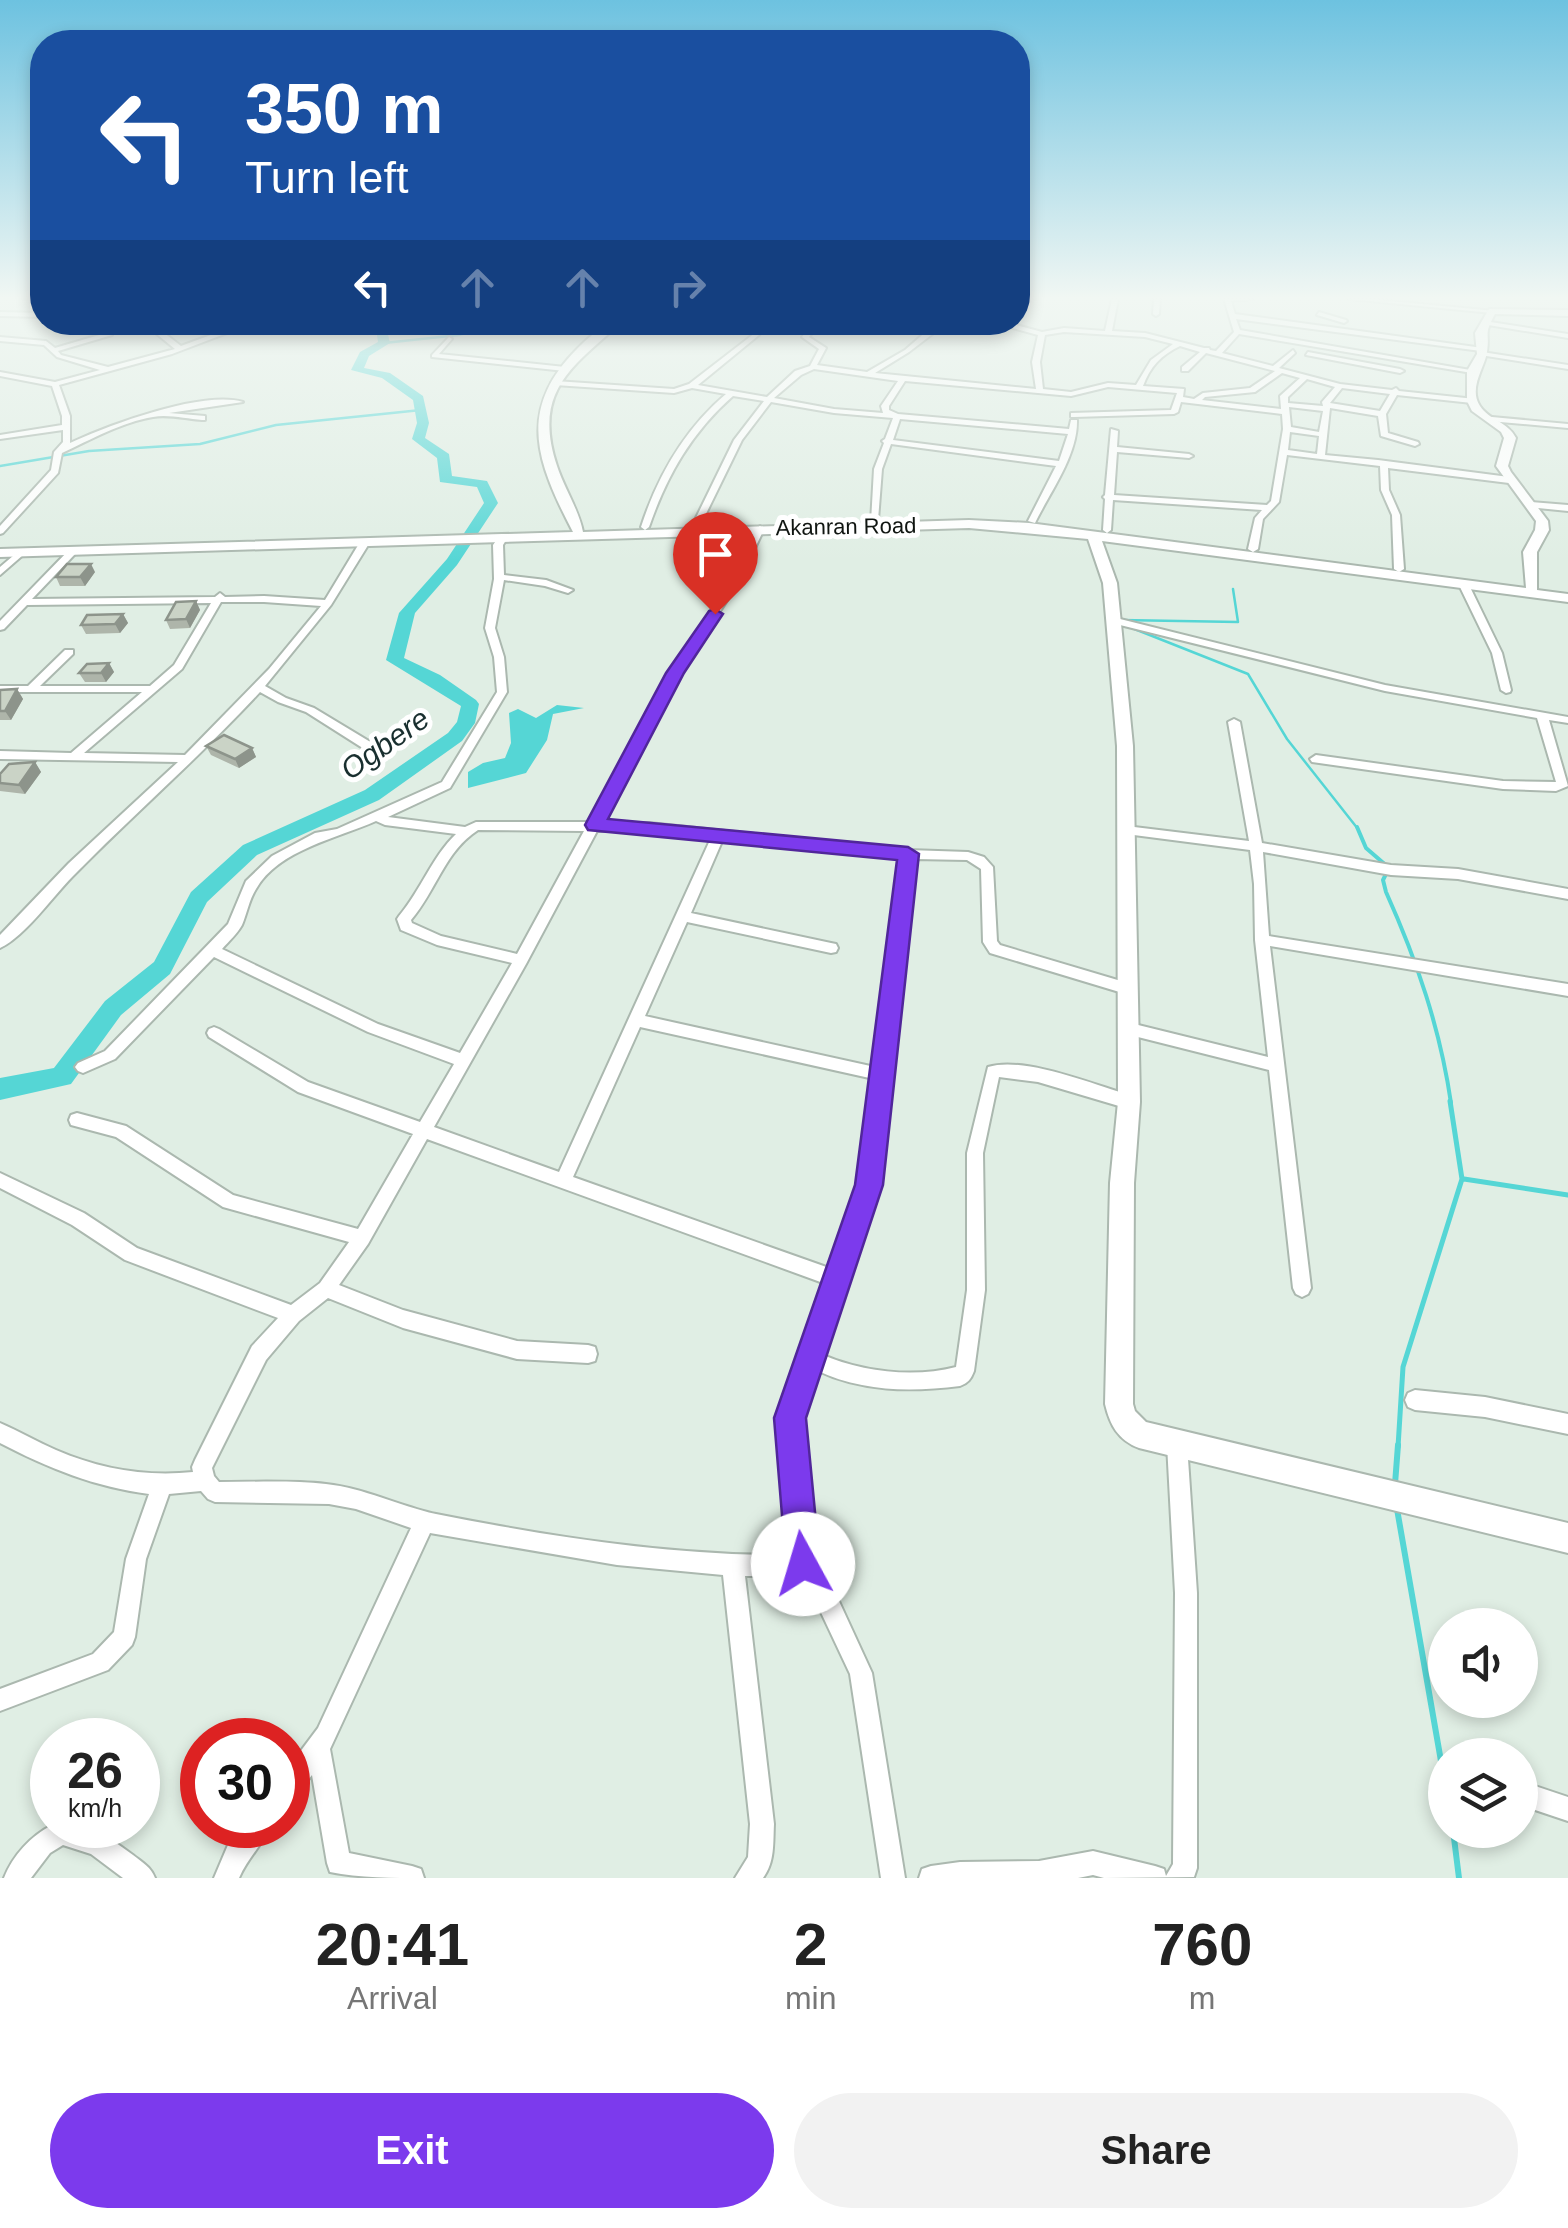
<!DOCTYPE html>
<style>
:root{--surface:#fff;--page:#f2f2f2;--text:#222;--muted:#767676;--accent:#7c3aed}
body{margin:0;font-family:Arial,sans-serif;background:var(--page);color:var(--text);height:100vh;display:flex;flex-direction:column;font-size:38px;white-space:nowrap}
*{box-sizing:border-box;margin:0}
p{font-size:32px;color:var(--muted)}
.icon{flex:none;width:55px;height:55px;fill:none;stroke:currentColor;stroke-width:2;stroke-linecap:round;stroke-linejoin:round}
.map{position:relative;height:1878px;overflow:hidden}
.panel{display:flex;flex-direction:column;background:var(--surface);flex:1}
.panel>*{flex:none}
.hud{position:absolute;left:30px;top:30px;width:1000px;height:305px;border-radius:40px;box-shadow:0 5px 15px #0003;background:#1a4fa0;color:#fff;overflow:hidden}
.controls{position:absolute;left:1428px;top:1608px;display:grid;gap:20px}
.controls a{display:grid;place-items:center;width:110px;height:110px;border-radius:50%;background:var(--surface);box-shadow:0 5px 15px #0003;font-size:50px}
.speed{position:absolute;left:30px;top:1718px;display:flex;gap:20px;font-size:50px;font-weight:700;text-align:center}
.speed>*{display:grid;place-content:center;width:130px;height:130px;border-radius:50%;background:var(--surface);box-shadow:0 5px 15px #0003;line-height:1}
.speed small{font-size:25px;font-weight:400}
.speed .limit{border:15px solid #d22;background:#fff;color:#111}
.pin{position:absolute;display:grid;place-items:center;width:85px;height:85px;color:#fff;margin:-102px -42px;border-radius:50% 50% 50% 0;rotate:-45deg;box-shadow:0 0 10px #0007}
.pin .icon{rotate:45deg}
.me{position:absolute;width:110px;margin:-55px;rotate:354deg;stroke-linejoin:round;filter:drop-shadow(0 0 8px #0008)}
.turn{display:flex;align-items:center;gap:35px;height:210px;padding:0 50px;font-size:45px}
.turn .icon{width:130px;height:130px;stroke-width:2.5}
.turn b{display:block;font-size:70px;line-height:85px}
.lanes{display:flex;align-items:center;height:95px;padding:0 50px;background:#0003;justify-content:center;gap:50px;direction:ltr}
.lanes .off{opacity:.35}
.eta{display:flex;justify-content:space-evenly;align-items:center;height:170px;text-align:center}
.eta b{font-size:60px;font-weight:700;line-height:70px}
.button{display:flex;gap:20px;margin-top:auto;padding:20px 50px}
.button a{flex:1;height:115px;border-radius:60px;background:var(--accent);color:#fff;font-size:40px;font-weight:700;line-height:115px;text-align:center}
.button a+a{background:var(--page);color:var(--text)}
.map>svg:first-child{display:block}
.water{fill:#55d6d5}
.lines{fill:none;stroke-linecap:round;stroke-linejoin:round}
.stream-far3{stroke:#55d6d5;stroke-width:2.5}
.stream-far2{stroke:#55d6d5;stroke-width:4}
.stream-far1{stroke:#55d6d5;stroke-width:5}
.stream{stroke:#55d6d5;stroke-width:6}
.river{fill:#55d6d5;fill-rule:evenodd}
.street-casing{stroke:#abb8af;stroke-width:4}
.secondary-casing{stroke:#abb8af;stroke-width:4}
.street{fill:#fff;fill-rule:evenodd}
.secondary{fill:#fff;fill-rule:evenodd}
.wall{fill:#aeb5aa}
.shaded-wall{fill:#8d948b}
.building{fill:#cad3c6;stroke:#8d948b;stroke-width:2.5}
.route{fill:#7c3aed;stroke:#51269a;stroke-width:2.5}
.labels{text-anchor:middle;stroke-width:10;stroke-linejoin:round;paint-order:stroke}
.far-street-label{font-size:22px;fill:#101511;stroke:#fff}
.water-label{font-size:30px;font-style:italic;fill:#192f2f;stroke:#fff}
</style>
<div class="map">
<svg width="1568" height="1878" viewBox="0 0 1568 1878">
<rect width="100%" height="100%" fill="#e0eee4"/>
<path class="water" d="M 557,705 L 584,708 L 553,714 L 547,740 L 526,773 L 468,788 L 468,772 L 483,763 L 505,758 L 511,743 L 509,713 L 518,709 L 536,718 Z"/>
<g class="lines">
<path class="stream-far3" d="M 384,343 L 459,335 L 498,322
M 0,466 L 89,451 L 200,444 L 276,425 L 421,410
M 1121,620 L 1238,622 L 1233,589
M 1132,628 L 1248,674 L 1287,739 L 1358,829"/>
<path class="stream-far2" d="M 1357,827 L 1366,848 L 1388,867
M 1387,872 L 1383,880 L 1386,892 C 1417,961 1440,1028 1451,1103"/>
<path class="stream-far1" d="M 1464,1179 L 1568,1195
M 1398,1447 L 1403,1367 L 1462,1179 L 1450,1101"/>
<path class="stream" d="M 1395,1484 L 1398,1445
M 1397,1509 L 1445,1784
M 1453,1830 L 1459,1878"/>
<path class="river" d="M 375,322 L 385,322 L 390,343 L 369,356 L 364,368 L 390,373 L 423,396 L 429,423 L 425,438 L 449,454 L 452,476 L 487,481 L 498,503 L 457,565 L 415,613 L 404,658 L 440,675 L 476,700 L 479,704 L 475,723 L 462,741 L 379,800 L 257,855 L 207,902 L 170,974 L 121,1015 L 71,1084 L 0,1100 L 0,1078 L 54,1068 L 105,1001 L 154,962 L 191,892 L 243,845 L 365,790 L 448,733 L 457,722 L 461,706 L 386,660 L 399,613 L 447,559 L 484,503 L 477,487 L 440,482 L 437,458 L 412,439 L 417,423 L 413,400 L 382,378 L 351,370 L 360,352 L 378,342 Z"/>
<defs>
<path id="street" d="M 1026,299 L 1032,299 L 1018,311 L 1018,306 Z
M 1112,299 L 1118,299 L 1112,331 L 1145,333 L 1204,348 L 1209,348 L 1210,350 L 1216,351 L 1234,332 L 1224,299 L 1252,299 L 1231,301 L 1235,314 L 1483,348 L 1481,351 L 1236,319 L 1240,330 L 1476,371 L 1472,373 L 1239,334 L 1222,353 L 1273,366 L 1293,350 L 1295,353 L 1279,368 L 1340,384 L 1392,390 L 1396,388 L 1399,391 L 1475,399 L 1476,401 L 1472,403 L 1397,395 L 1386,414 L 1388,433 L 1418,442 L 1419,444 L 1415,446 L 1381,436 L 1378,416 L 1330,408 L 1325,455 L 1378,460 L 1509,477 L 1513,480 L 1509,483 L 1388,468 L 1389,490 L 1400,515 L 1404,569 L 1399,572 L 1394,569 L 1392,515 L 1381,490 L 1380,466 L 1287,455 L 1279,502 L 1263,519 L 1258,549 L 1253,552 L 1248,549 L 1255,518 L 1262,510 L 1113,500 L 1111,530 L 1107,533 L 1103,530 L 1105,499 L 1103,497 L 1105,495 L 1111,429 L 1118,431 L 1117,447 L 1189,454 L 1193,456 L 1189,458 L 1117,452 L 1114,495 L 1267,505 L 1271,501 L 1283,429 L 1282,414 L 1181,402 L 1178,412 L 1174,414 L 1074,417 L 1071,417 L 1071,413 L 1171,410 L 1177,393 L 1108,387 L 1071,396 L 905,381 L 889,406 L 889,410 L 898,414 L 1069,429 L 1071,420 L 1077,420 C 1078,455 1050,492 1035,523 L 1028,521 L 1056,466 L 891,444 L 882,469 L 878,520 L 871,522 L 874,469 L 884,443 L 882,441 L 885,439 L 893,418 L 834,413 L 771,402 L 742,440 L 700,526 L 693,528 L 692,526 L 734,440 L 764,401 L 733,396 C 692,432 667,475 649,527 L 645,530 L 641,527 C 658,475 684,430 726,394 L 692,388 L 674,393 L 555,385 L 551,383 L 555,381 L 674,389 L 689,384 L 755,333 L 761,322 L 768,322 L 759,335 L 698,385 L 767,397 L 795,371 L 810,366 L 819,349 L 802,337 L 813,322 L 820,322 L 809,337 L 826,348 L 817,365 L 867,372 L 905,350 L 928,330 L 886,322 L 904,322 L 943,329 L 953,323 L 990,322 L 1009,323 L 1042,332 L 1064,328 L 1105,331 ZM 972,326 L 1009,327 L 1038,335 L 1032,362 L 1036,389 L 875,373 L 909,352 L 935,332 L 944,333 L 955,327 ZM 1064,332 L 1145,337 L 1173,344 L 1151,360 L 1136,385 L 1108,383 L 1071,392 L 1043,389 L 1040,362 L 1045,335 ZM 1180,346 L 1200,352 L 1182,367 L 1182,371 L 1188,371 L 1206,353 L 1275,371 L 1250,388 L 1203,393 L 1194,399 L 1183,397 L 1184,389 L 1143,386 C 1150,367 1161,355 1180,346 ZM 814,369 L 898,381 L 881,406 L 883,413 L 834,409 L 774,398 L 801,375 ZM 1282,373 L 1300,378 L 1280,396 L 1281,409 L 1202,400 L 1205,397 L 1255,392 ZM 1307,379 L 1335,387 L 1322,402 L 1323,406 L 1288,403 L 1288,397 ZM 1342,388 L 1390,394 L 1380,411 L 1330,403 ZM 1289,407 L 1323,411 L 1319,432 L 1291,427 ZM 900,419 L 1068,434 L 1059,461 L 893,440 ZM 1290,432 L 1319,436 L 1317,454 L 1288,450 Z
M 1154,299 L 1160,299 L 1159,314 L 1156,316 L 1153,314 Z
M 1349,299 L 1369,299 L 1495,311 L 1492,313 Z
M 0,312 L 42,313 L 42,317 L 0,316 Z
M 1319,312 L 1346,320 L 1347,321 L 1344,323 L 1317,315 Z
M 1484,321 L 1568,334 L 1568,338 L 1482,324 Z
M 97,322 L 104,322 L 112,335 L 58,351 L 61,355 L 108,367 L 175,349 L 142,322 L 150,322 L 181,346 L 246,322 L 256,322 L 172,354 L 59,385 L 70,416 L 70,443 C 109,425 203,390 243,402 L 169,413 L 205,416 L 205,420 L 202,420 C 187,419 168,414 153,417 C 122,422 90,440 62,453 L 58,473 L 3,533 L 0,534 L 0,526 L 51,470 L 54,452 L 63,442 L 63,430 L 0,439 L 0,435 L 62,425 L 62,416 L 52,386 L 0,376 L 0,372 L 55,382 L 100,370 L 57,357 L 44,345 L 0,341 L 0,337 L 46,341 L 55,348 L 106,333 Z
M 470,322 L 481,322 L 450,333 L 447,331 Z
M 449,337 L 452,339 L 439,354 L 565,367 L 569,369 L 565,371 L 432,357 L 432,355 Z
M 1308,352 L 1400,369 L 1404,371 L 1400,373 L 1306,355 Z
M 1482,352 L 1568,365 L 1568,369 L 1480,355 Z
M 1492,417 L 1568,424 L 1568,428 L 1489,421 L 1488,419 Z
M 1531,502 L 1568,505 L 1568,511 L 1528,507 L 1527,505 Z
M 760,526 L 764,529 L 739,582 L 680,673 L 601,823 L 649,823 L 908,850 L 968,852 L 984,857 L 993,867 L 997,941 L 1000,945 L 1131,984 L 1133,988 L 1131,992 L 1126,994 L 990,953 L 983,942 L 981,869 L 967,860 L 914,859 L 877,1185 L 821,1354 C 861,1372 914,1378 956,1367 L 967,1290 L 967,1153 L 988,1067 C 1024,1056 1092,1084 1129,1095 L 1135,1097 L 1137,1102 L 1135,1107 L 1129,1109 L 1038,1082 L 999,1077 L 983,1153 L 985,1290 L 974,1371 C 971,1379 968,1383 960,1386 C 910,1392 862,1392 816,1370 L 800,1418 L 813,1560 L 826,1573 L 872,1673 L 905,1878 L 881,1878 L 850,1674 L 810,1589 L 798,1576 L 745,1576 L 774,1824 C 773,1843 775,1862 763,1878 L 735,1878 L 748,1857 L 750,1824 L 723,1575 L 617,1565 L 430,1533 L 330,1749 L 349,1853 L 412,1866 L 421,1869 L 424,1878 C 394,1878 359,1878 330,1872 L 327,1863 L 312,1775 L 296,1795 L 288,1799 L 288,1768 L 318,1728 L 411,1528 L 356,1509 L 329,1504 L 215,1502 L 208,1499 L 201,1491 L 169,1494 L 146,1559 L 135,1637 L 132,1645 L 108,1670 L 0,1711 L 0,1689 L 93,1654 L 114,1632 L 126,1559 L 149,1494 C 95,1487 48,1468 0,1443 L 0,1423 C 19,1431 37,1442 56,1450 C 100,1469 146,1477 193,1472 L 192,1467 L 195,1460 L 252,1346 L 278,1318 L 125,1260 L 72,1225 L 0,1188 L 0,1173 L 84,1213 L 137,1248 L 291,1305 L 320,1283 L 349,1242 L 223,1207 L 116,1137 L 71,1125 L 69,1120 L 71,1115 L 77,1113 L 126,1126 L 233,1195 L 358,1229 L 413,1134 L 298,1092 L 209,1037 L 207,1033 L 209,1029 L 214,1027 L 219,1029 L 308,1082 L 420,1122 L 454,1064 L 368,1032 L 214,957 L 115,1059 L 83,1073 L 78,1071 L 75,1067 L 78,1063 L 105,1051 L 228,924 L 246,881 L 272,856 L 315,833 L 337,829 L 442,782 L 497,692 L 494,657 L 485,628 L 494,579 L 493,545 L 500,535 L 508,537 L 503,545 L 504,575 L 546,580 L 573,590 L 568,593 L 545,586 L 504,580 L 495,628 L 504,657 L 507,692 L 450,788 L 388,817 L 465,827 L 476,822 L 589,822 L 670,673 L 729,582 L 756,529 ZM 376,821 L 385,825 L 456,834 C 432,857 421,890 399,916 L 397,919 L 401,930 L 437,945 L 512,963 L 460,1053 L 378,1024 L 222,949 C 229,941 237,934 242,925 C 247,913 249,900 256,889 C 278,850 338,838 376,821 ZM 478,830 L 584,831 L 517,954 L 441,936 L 412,923 L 411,920 C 436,891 445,851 478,830 ZM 597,831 L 649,831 L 711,838 L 559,1172 L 434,1127 L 526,964 ZM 723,839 L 901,858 L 875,1067 L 645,1016 L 687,922 L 831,953 L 836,952 L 838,948 L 836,944 L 831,943 L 691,913 ZM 640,1027 L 874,1079 L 861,1185 L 832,1269 L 573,1177 ZM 427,1139 L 826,1284 L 780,1418 L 792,1555 C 672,1556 553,1537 436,1514 C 399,1506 364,1488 326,1484 C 291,1480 255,1482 219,1482 L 214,1476 L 212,1468 L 266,1360 L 299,1321 L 328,1298 L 403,1328 L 517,1359 L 588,1363 L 595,1361 L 597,1354 L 595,1347 L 588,1345 L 517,1341 L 403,1310 L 339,1285 L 368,1244 Z
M 365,539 L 370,542 L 331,605 L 265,686 L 286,698 L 314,708 L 377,746 L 377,752 L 369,752 L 306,712 L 278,702 L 260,692 C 202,755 137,811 77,872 C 55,893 26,936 0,948 L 0,935 L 69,863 L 178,762 L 0,759 L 0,751 L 71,753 L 142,692 L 0,692 L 0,686 L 28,686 L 65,650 L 73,650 L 73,654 L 40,686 L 150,686 L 174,665 L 211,603 L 27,605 L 4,629 L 0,630 L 0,621 L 70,549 L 76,549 L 76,553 L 32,599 L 215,597 L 220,593 L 225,597 L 264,596 L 325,600 L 360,542 ZM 221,602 L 264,602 L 321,606 L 269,669 L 185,755 L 84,753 L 182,669 Z
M 20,550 L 25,553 L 23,555 L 0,575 L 0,567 Z
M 1461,583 L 1469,585 L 1502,653 L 1511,690 L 1510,692 L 1506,693 L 1501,690 L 1492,653 L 1459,585 Z
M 1112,617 L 1385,685 L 1568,717 L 1568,723 L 1549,720 L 1568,786 L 1556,791 L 1503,789 L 1312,762 L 1310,759 L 1316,755 L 1503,781 L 1556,782 L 1537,718 L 1385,691 L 1108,622 L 1107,620 Z
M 1234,719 L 1240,722 L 1262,843 L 1391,865 L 1458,869 L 1568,889 L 1568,899 L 1458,879 L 1391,875 L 1263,852 L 1269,936 L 1568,984 L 1568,996 L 1270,946 L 1311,1288 L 1308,1294 L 1302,1297 L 1296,1294 L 1293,1288 L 1269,1070 L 1126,1034 L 1121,1032 L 1119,1028 L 1121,1024 L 1126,1022 L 1268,1057 L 1255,940 L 1254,884 L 1250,850 L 1126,834 L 1120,830 L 1126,826 L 1249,841 L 1228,722 Z
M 1415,1390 L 1485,1397 L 1568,1414 L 1568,1434 L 1485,1417 L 1415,1410 L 1408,1407 L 1405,1400 L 1408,1393 Z
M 1177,1434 L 1184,1437 L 1187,1444 L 1197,1593 L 1197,1868 L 1194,1877 L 1104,1878 L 1093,1875 L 1078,1878 L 919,1878 L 922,1869 L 931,1866 L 960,1862 L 1039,1861 L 1093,1851 L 1155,1866 L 1164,1869 L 1166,1876 L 1173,1864 L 1175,1593 L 1167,1444 L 1170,1437 Z
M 1520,1781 L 1568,1797 L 1568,1821 L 1520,1805 Z
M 52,1825 C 89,1825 105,1834 133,1855 C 143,1863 151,1867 155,1878 L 123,1878 L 91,1854 L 63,1845 L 50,1853 L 31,1878 L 4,1878 C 13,1855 31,1836 52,1825 Z
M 244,1825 L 271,1825 C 263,1844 247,1859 239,1878 L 214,1878 L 228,1845 Z"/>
<path id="secondary" d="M 1489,309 L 1568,310 L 1568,316 L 1495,314 C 1483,336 1490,331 1487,352 C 1485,367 1468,388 1480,406 C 1489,420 1508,422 1516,438 L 1508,466 L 1511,472 L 1548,521 L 1549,530 L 1537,552 L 1537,590 L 1568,594 L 1568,602 L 1102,541 L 1117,583 L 1133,746 L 1140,1102 L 1134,1183 L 1133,1404 L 1135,1411 L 1146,1422 L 1568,1523 L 1568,1553 L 1139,1448 C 1118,1440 1110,1425 1105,1404 L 1110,1183 L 1118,1102 L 1117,746 L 1103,583 L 1088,539 L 969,528 L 0,557 L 0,549 L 573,532 C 537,463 516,410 577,349 C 589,337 605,322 622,322 C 572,367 532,391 557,466 C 564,488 579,510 583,532 L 969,520 L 1029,523 L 1526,588 L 1523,552 L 1535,530 L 1536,521 L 1496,466 L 1504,438 L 1501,432 L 1472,411 L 1467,401 L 1467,371 L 1477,354 L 1475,333 Z"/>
</defs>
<use href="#street" class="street-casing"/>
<use href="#secondary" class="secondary-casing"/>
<use href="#street" class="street"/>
<use href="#secondary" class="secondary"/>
</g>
<path class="wall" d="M 95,572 L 85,586 L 60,586 L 56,577 Z
M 196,601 L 200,610 L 190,628 L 170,629 L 166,620 Z
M 123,614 L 128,623 L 120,633 L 86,634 L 81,625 Z
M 109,663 L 114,672 L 106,682 L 85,682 L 79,673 Z
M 17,689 L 23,699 L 11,720 L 0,720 L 0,690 Z
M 206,746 L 252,748 L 256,757 L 239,768 L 211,755 Z
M 35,762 L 41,772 L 25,794 L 0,791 L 0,774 Z"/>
<path class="shaded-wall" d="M 91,564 L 95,572 L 85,586 L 80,577 Z
M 196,601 L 200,610 L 190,628 L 186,619 Z
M 123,614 L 128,623 L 120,633 L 115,624 Z
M 109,663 L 114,672 L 106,682 L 101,673 Z
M 17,689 L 23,699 L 11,720 L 5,711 Z
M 252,748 L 256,757 L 239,768 L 235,759 Z
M 35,762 L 41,772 L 25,794 L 19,785 Z"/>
<path class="building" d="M 67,564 L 91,564 L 80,577 L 56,577 Z
M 196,601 L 186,619 L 166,620 L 176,602 Z
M 123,614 L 115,624 L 81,625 L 87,615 Z
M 109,663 L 101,673 L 79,673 L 87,664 Z
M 17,689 L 5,711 L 0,711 L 0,690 Z
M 224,735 L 252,748 L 235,759 L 206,746 Z
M 35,762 L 19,785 L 0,783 L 0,774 L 9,764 Z"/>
<linearGradient id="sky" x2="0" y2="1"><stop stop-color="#6dc2e0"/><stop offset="0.53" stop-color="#f1f7f3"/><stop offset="1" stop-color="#f1f7f3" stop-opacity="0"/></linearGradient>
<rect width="1568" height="562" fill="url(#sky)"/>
<path class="route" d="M 715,609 L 723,614 L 684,673 L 608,819 L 908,847 L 919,854 L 883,1185 L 806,1418 L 820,1564 L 815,1577 L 803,1582 L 791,1577 L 786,1564 L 774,1418 L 855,1185 L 897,860 L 588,830 L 585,825 L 666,673 L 709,611 Z"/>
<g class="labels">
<g class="far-street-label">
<text transform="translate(846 526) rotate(-1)" y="8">Akanran Road</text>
</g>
<g class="water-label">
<text transform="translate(385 744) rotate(-35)" y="10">Ogbere</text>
</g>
</g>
</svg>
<div class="controls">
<a><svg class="icon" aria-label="sound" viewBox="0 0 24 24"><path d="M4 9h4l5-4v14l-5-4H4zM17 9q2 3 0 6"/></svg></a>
<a><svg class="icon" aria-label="layers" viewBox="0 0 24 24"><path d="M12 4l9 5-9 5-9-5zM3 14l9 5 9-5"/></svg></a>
</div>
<div class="speed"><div>26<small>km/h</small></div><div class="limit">30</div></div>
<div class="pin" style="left:715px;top:614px;background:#d93025"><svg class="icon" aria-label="arrive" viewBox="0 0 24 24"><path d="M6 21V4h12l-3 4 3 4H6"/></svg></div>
<svg class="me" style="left:803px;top:1564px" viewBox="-20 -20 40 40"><circle r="19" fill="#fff"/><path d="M0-13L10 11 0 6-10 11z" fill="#7c3aed"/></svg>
<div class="hud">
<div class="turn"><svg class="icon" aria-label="left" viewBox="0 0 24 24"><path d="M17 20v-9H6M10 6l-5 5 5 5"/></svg><div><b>350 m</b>Turn left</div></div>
<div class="lanes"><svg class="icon" aria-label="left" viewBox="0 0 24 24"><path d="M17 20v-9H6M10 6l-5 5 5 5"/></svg><svg class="icon off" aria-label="ahead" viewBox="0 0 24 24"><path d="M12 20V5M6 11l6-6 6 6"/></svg><svg class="icon off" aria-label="ahead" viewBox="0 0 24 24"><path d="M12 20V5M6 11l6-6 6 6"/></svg><svg class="icon off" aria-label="right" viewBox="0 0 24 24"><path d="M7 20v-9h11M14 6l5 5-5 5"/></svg></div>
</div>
</div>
<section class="panel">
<div class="eta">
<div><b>20:41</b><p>Arrival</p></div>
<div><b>2</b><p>min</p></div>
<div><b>760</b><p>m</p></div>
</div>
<div class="button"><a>Exit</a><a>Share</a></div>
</section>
